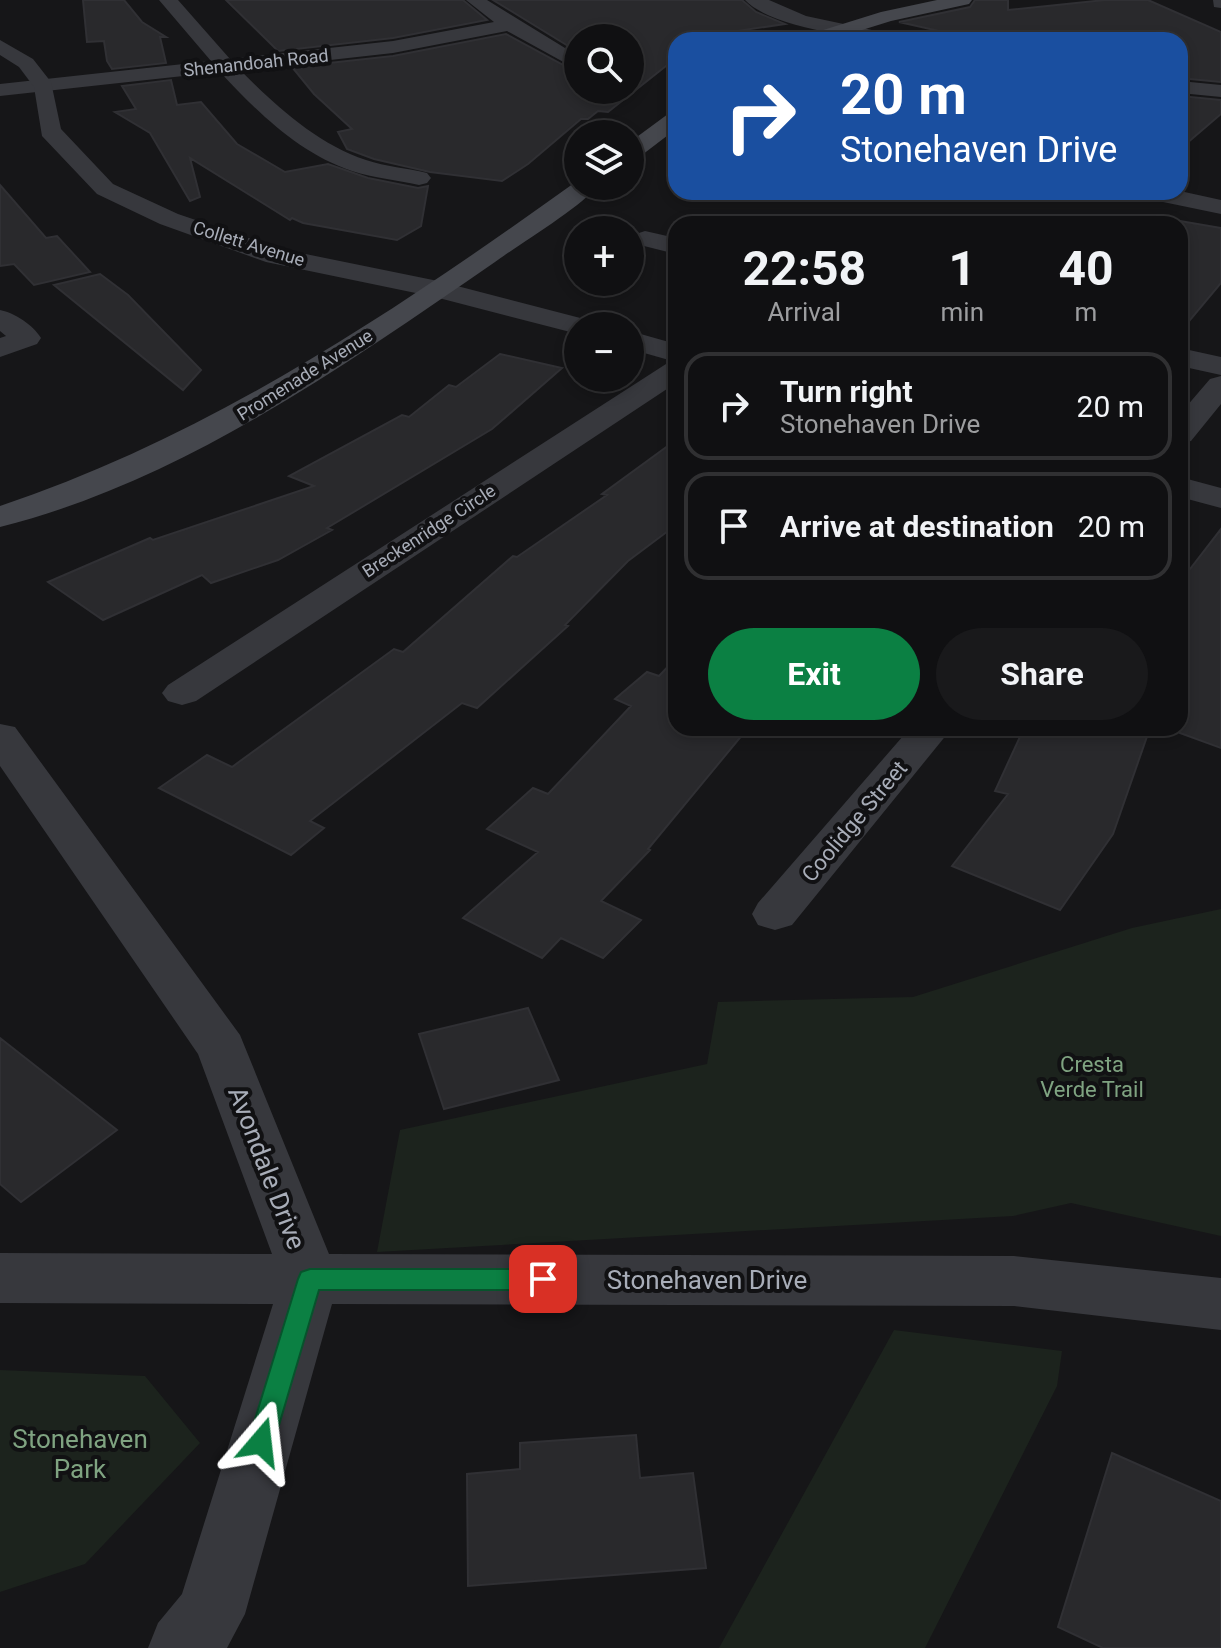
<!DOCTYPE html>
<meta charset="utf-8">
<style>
:root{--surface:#101012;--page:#19191b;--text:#f1f3f6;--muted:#9c9d9f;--line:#303032;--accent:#0b8043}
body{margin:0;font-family:Roboto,sans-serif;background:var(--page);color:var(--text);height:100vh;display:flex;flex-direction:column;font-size:30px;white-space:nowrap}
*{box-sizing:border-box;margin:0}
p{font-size:26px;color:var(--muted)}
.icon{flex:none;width:44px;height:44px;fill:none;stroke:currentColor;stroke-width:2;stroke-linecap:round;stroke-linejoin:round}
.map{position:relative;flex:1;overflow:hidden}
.sheet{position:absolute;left:668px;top:216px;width:520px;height:520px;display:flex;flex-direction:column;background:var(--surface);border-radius:24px;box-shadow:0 4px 12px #0003,0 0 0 2px var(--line)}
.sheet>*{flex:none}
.banner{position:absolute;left:668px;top:32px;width:520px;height:168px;border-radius:24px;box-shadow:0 4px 12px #0003,0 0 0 2px var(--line);background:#1a4fa0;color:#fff;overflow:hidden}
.buttons{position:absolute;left:564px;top:24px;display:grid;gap:16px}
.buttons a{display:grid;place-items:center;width:80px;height:80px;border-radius:50%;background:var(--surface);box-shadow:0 4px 12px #0003,0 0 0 2px var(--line);font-size:40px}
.pin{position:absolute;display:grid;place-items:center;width:68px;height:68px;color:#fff;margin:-34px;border-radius:16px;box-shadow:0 4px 12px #0006}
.me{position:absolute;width:88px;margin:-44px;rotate:17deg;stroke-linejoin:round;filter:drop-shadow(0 0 6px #0008)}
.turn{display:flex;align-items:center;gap:28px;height:168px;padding:0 40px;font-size:36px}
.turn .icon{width:104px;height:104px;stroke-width:2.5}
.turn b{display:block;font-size:56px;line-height:68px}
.eta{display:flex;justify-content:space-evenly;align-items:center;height:136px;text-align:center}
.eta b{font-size:48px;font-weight:700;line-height:56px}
.button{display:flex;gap:16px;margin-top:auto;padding:16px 40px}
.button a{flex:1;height:92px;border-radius:48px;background:var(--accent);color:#fff;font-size:32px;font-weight:700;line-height:92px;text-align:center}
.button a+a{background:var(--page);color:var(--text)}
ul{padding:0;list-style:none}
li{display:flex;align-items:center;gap:24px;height:108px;margin:0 16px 12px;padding:0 24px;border:4px solid var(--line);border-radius:24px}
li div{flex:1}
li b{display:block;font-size:30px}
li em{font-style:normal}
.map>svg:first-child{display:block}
.green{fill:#1c231d}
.building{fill:#29292c;stroke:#303034;stroke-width:2}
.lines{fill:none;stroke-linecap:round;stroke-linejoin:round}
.minor{fill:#37383d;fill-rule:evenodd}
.tertiary{fill:#37383d;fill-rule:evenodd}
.secondary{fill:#45474d;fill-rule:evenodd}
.route{fill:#0b8043;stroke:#07532c;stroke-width:2}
.labels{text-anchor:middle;stroke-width:8;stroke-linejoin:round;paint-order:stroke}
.far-street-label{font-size:18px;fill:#a8adb8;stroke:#111113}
.street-label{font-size:22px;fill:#a8adb8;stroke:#111113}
.park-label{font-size:22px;fill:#7fa381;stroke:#111113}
.near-street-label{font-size:26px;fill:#a8adb8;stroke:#111113}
.near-park-label{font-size:26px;fill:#7fa381;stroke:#111113}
</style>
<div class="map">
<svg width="1221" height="1648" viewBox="0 0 1221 1648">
<rect width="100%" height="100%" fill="#161618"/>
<path class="green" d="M 1221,909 L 1221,1236 L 1071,1203 L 1013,1216 L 377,1252 L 400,1130 L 707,1064 L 718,1002 L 913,997 L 1132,928 Z
M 894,1330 L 1062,1351 L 1057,1386 L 925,1648 L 719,1648 Z
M 0,1370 L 145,1376 L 200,1443 L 85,1564 L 0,1592 Z"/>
<path class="building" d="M 83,0 L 124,0 L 142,22 L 166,37 L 160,37 L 166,63 L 112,69 L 107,61 L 104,41 L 87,42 Z
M 226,0 L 463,0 L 487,20 L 393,38 L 278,51 Z
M 493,0 L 742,0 L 756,12 L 785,24 L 676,40 L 676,58 L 608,112 L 598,111 L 588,119 L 581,119 L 528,164 L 502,181 L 430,172 L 374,159 L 347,149 L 338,132 L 352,129 L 314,94 L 292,67 L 393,56 L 506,34 L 578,73 L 578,90 L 630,90 L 630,38 L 578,38 L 578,52 Z
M 975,0 L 1008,0 L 1008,10 L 1105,0 L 1148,0 L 1221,32 L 1221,82 L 1180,78 L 1180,40 L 979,40 L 899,22 L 970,7 Z
M 171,80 L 177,105 L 201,102 L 237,144 L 285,172 L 328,164 L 368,178 L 418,188 L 428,186 L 421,226 L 397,240 L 303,223 L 292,218 L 290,220 L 190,158 L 200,197 L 190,201 L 150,133 L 115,112 L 136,109 L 122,86 Z
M 1180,96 L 1221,100 L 1221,114 L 1180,149 Z
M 0,185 L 46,238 L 57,236 L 90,272 L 34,285 L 14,264 L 0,266 Z
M 1180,221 L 1221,228 L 1221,283 L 1180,332 Z
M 100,274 L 128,295 L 201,370 L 183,390 L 54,285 Z
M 500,354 L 562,368 L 492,429 L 327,528 L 332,530 L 278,560 L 211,583 L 202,575 L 103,620 L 48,582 L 150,538 L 153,540 L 314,486 L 289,476 L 402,415 L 409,417 L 449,385 L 456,387 Z
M 676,440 L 676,525 L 628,561 L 565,625 L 568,626 L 477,708 L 462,703 L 310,821 L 324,828 L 291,855 L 159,788 L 207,755 L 232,767 L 394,649 L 403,652 L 513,556 L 517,557 L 607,495 L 602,494 Z
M 1221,529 L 1221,748 L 1180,733 L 1180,582 Z
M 676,658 L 676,728 L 748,728 L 648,849 L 650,850 L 601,901 L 641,920 L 603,958 L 561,938 L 542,958 L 463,918 L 538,852 L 487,829 L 533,788 L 548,794 L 631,706 L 615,699 L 647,672 L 659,676 Z
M 1024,728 L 1150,728 L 1113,834 L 1060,910 L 952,866 L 1008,794 L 995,791 Z
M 528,1008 L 559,1080 L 444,1109 L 419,1034 Z
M 0,1038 L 117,1130 L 21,1202 L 0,1184 Z
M 636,1435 L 640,1478 L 693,1473 L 706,1568 L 468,1586 L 467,1474 L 520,1469 L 520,1443 Z
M 1112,1453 L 1221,1501 L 1221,1648 L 1103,1648 L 1058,1627 Z"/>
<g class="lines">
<path class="minor" d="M 159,0 L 178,0 L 230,59 L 393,41 L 494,22 L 466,0 L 487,0 L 578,56 L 578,70 L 507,31 L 393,53 L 240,70 C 276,106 317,144 366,160 C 386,167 407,168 427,173 L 431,178 L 427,183 L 419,185 C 397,180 374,178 352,171 C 300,154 257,112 220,72 L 0,96 L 0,84 L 211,61 Z
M 745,0 L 769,0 L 806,16 L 900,36 L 903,40 C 865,40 771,28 745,0 Z
M 1213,0 L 1221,0 L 1221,8 L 1214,7 Z
M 1180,81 L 1221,85 L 1221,97 L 1180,93 Z
M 1180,191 L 1221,200 L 1221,214 L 1139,197 L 1135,192 Z
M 645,231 L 676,238 L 676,254 L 636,244 L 632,239 L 636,234 Z
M 0,310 C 15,313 33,325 41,338 L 37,344 L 0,357 L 0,338 L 6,336 L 0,331 Z
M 1180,348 L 1221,357 L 1221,375 L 1180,366 Z
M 676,361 L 676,383 L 196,701 L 182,705 L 168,701 L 162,693 L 168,685 L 666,364 Z
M 1221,376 L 1221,404 L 1191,441 L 1180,443 L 1180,414 L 1210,379 Z
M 0,724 L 15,727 L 240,1035 L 329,1254 L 1014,1256 L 1221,1278 L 1221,1330 L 1014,1306 L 332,1304 L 245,1614 L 227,1648 L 148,1648 L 158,1623 L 182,1594 L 273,1304 L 0,1303 L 0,1253 L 272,1254 L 198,1054 L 0,766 Z
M 910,728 L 952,728 L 792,925 L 775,930 L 758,925 L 752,914 L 758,903 Z"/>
<path class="tertiary" d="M 0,40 L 33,59 L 51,82 L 61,129 L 113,184 L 178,214 L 281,249 L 438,281 L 588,320 L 592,326 L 578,326 L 578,334 L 435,297 L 266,262 L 160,224 L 97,194 L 42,136 L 34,87 L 19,67 L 0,55 Z
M 630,331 L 676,344 L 676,362 L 630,349 Z
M 1180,477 L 1221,488 L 1221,508 L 1180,497 Z"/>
<path class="secondary" d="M 937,0 L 972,0 L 969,4 L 891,21 L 830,40 L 801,40 L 804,36 L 881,12 Z
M 676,113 L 676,129 L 638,158 L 630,160 L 630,142 L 668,114 Z
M 577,181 L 578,186 L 597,186 C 583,206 518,245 495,262 C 344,366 180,482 0,527 L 0,506 C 212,435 397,310 577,181 Z"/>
</g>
<path class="route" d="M 310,1269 L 543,1269 L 551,1272 L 555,1279 L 551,1287 L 543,1290 L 319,1290 L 274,1442 L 271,1451 L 261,1454 L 252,1451 L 248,1442 L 298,1279 L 301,1272 Z"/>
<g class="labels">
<g class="far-street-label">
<text transform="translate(256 63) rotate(-6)" y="6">Shenandoah Road</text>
<text transform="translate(249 244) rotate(17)" y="6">Collett Avenue</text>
<text transform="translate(305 375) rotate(-32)" y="6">Promenade Avenue</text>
<text transform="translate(429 531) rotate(-33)" y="6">Breckenridge Circle</text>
</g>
<g class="street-label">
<text transform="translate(854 821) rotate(-50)" y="8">Coolidge Street</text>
</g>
<g class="park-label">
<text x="1092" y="1072">Cresta<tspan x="1092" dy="25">Verde Trail</tspan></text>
</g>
<g class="near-street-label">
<text transform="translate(267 1168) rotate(69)" y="9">Avondale Drive</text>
<text x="707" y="1289">Stonehaven Drive</text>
</g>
<g class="near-park-label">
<text x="80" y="1448">Stonehaven<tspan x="80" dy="30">Park</tspan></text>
</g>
</g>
</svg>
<div class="buttons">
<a><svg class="icon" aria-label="search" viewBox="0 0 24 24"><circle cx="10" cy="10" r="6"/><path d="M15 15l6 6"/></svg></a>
<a><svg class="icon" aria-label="layers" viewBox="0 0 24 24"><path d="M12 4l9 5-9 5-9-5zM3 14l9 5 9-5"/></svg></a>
<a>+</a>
<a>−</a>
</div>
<div class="pin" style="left:543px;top:1279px;background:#d93025"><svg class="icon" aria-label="arrive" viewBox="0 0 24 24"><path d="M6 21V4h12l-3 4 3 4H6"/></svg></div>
<svg class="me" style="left:261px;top:1442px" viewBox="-20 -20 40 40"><path d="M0-17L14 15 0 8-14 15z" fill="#0b8043" stroke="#fff" stroke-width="4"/></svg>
<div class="banner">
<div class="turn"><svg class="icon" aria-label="right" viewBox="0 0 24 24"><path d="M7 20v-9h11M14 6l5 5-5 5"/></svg><div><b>20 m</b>Stonehaven Drive</div></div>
</div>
<section class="sheet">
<div class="eta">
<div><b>22:58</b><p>Arrival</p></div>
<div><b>1</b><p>min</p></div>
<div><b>40</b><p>m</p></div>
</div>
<ul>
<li><svg class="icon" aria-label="right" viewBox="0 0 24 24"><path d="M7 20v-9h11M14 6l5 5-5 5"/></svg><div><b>Turn right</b><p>Stonehaven Drive</p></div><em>20 m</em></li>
<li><svg class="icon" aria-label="arrive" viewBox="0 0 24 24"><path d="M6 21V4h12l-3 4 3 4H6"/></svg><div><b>Arrive at destination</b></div><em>20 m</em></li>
</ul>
<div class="button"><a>Exit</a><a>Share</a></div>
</section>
</div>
